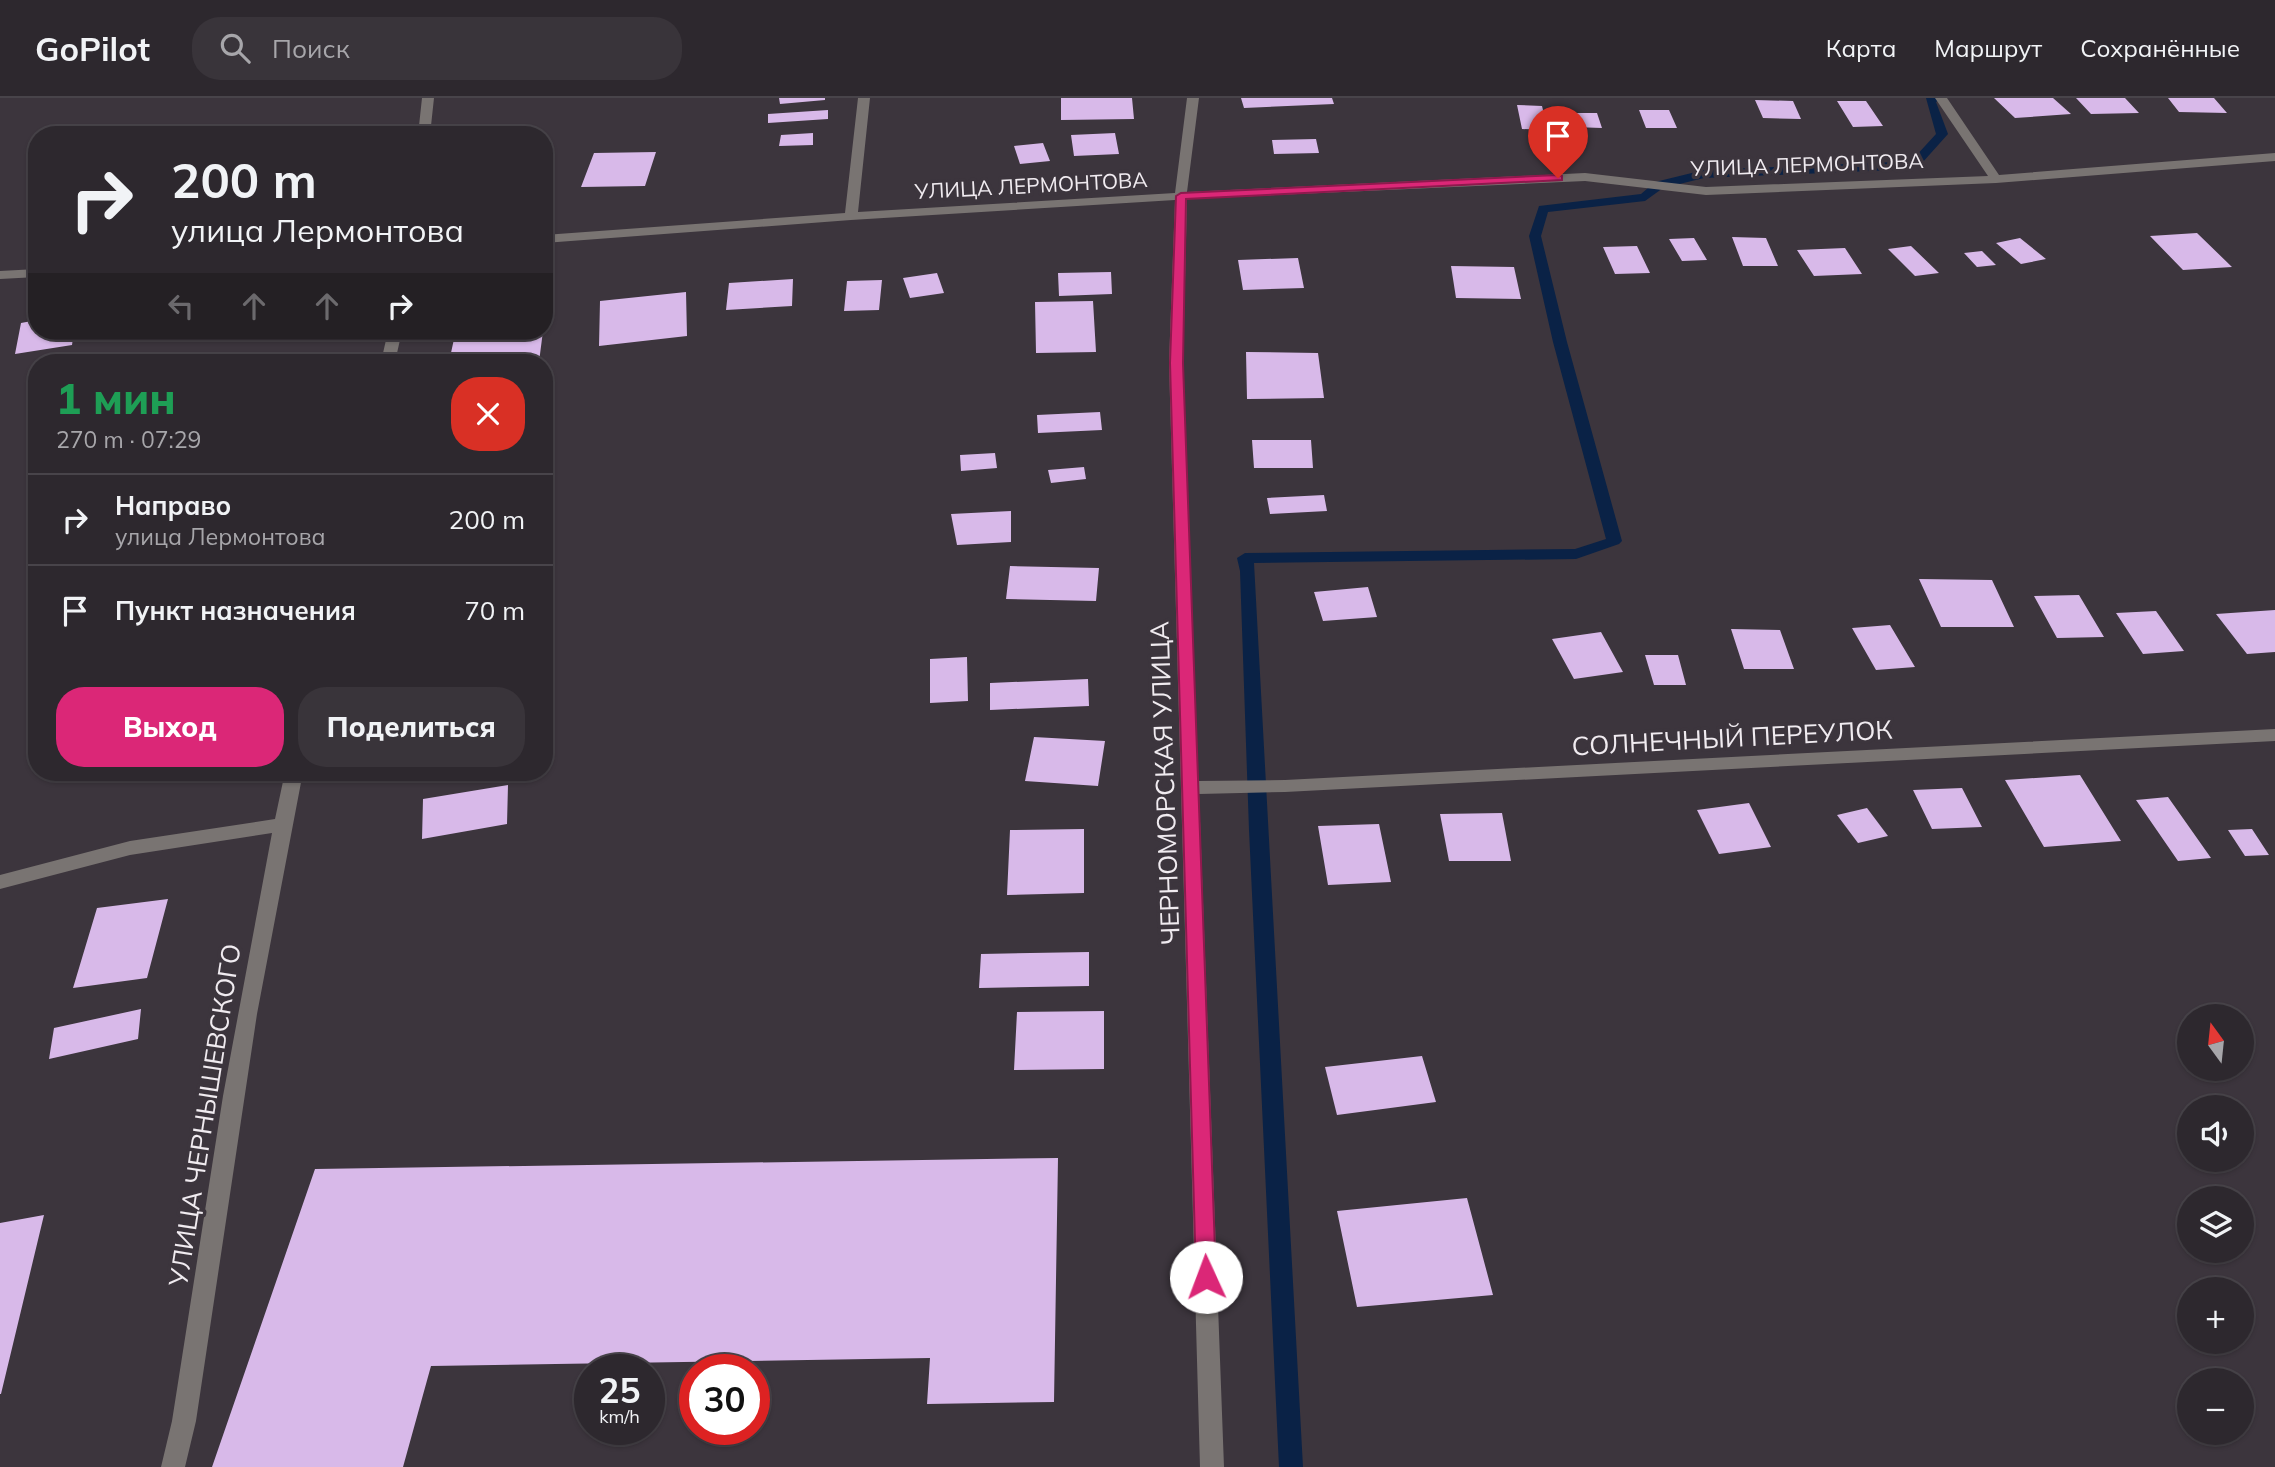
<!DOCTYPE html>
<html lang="ru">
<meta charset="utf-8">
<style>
:root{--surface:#2d282e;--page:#39343a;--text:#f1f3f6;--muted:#a7a6aa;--line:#48444a;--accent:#db2777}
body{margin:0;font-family:Mulish,sans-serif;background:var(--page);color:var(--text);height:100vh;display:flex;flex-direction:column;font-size:26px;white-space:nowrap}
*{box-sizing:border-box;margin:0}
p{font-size:23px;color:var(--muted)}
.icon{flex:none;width:38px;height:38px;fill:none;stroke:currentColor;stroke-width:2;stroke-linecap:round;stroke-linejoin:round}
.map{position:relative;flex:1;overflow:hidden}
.drawer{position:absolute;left:28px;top:256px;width:525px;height:427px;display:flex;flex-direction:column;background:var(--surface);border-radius:28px;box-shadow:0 2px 5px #0004,0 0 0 2px var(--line)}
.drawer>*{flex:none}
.banner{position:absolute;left:28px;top:28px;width:525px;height:214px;border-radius:28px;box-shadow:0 2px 5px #0004,0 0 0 2px var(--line);background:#2d282e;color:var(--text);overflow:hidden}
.needle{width:46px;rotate:345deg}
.fabs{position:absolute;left:2177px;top:906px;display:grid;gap:14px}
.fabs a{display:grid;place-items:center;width:77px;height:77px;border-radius:50%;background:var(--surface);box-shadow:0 2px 5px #0004,0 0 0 2px var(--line);font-size:35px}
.speed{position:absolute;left:574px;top:1256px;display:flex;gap:14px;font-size:35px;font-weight:700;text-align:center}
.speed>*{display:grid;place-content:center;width:91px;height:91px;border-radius:50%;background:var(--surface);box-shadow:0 2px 5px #0004,0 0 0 2px var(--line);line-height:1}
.speed small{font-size:18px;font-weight:400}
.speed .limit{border:10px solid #d22;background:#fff;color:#111}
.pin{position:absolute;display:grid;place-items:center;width:60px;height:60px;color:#fff;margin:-72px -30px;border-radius:50% 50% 50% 0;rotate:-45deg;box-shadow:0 0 7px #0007}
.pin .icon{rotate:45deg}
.me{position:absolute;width:77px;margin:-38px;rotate:358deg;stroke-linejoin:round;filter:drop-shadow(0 0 5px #0008)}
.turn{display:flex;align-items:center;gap:24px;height:147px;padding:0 28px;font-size:32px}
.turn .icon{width:91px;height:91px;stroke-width:2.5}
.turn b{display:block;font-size:49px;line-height:60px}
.lanes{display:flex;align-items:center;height:66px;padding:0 28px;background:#0003;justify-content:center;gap:35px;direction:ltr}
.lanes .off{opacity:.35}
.round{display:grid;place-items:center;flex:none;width:74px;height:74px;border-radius:28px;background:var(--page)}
.headline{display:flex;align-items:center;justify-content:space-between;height:119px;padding:0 28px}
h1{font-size:42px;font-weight:800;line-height:52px;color:#1e9e55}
.action{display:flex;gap:14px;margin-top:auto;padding:14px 28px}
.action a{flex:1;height:80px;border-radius:28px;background:var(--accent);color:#fff;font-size:28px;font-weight:800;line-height:80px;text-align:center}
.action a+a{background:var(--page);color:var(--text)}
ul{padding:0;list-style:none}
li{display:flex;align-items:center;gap:21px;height:91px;padding:0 28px;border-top:2px solid var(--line)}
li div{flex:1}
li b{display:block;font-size:26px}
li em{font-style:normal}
header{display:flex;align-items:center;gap:42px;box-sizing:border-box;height:98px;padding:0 35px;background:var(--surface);border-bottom:2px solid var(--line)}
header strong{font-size:33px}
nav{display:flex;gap:38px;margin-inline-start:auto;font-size:24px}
.search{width:490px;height:63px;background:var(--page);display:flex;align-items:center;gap:18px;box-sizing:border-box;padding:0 24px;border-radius:28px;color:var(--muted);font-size:26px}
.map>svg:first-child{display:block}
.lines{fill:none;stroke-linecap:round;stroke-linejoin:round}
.stream{fill:#0a2246;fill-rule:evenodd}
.building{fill:#d8b9e9}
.minor{fill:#797472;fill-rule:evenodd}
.route{fill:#db2777;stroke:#8e194d;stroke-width:2}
.labels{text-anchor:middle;stroke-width:7;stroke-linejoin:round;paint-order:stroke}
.far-street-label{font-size:21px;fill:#f0ebf0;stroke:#3c353d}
.street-label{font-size:26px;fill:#f0ebf0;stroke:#3c353d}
</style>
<header>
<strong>GoPilot</strong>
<div class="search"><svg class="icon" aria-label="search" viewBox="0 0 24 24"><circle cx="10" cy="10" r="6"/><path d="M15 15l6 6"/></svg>Поиск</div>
<nav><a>Карта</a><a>Маршрут</a><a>Сохранённые</a></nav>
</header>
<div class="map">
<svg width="2275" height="1369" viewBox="0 0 2275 1369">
<rect width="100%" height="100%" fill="#3c353d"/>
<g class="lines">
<path class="stream" d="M 1926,0 L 1943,0 L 1936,4 L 1948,36 L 1922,65 L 1894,72 L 1704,80 L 1663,90 L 1645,103 L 1548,114 L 1541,138 L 1567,244 L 1622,443 L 1619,446 L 1576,461 L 1254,465 L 1303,1369 L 1279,1369 L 1249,732 L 1240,473 L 1237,460 L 1245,455 L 1575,451 L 1606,441 L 1553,244 L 1529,138 L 1539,108 L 1641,96 L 1655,84 L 1704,72 L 1894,64 L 1914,60 L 1936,36 Z"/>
</g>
<path class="building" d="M 779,0 L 825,0 L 825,2 L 780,6 Z
M 1061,0 L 1132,0 L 1134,21 L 1061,22 Z
M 1241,0 L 1332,0 L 1334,6 L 1244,10 Z
M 1994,0 L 2053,0 L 2071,16 L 2015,20 Z
M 2076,0 L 2125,0 L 2139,15 L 2091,16 Z
M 2168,0 L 2214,0 L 2227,15 L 2179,14 Z
M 1755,2 L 1793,3 L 1801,21 L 1763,20 Z
M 1837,3 L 1866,3 L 1883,28 L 1853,29 Z
M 1517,7 L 1542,8 L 1548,32 L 1522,31 Z
M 828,12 L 828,21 L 768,25 L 768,16 Z
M 1639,12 L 1669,12 L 1677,30 L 1646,30 Z
M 1569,15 L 1597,15 L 1602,30 L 1573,29 Z
M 813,35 L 813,47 L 779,48 L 781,37 Z
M 1115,35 L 1119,56 L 1074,58 L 1071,37 Z
M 1316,41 L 1319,55 L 1274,56 L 1272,42 Z
M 1043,45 L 1050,63 L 1020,66 L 1014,48 Z
M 656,54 L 645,88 L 581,89 L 594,55 Z
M 2197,135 L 2232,169 L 2183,172 L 2150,138 Z
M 1732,139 L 1766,140 L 1778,168 L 1743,168 Z
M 1694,140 L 1707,162 L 1682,163 L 1669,141 Z
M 2020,140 L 2046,161 L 2021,166 L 1996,145 Z
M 1637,148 L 1650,175 L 1615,176 L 1603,149 Z
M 1911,148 L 1939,175 L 1915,178 L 1888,151 Z
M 1845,150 L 1862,176 L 1814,178 L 1797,152 Z
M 1982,153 L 1996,167 L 1977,169 L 1964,155 Z
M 1298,160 L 1304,190 L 1243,192 L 1238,162 Z
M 1451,168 L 1514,169 L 1521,201 L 1456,200 Z
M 1111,174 L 1112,196 L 1059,198 L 1058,175 Z
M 937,175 L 944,195 L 910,200 L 903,180 Z
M 793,181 L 792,208 L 726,212 L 729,185 Z
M 882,182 L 879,212 L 844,213 L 847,183 Z
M 686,194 L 687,238 L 599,248 L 600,203 Z
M 1093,203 L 1096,254 L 1036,255 L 1035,204 Z
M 37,222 L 37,233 L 74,233 L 72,247 L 15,256 L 21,225 Z
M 543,233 L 539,264 L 449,264 L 454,241 Z
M 1246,254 L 1318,255 L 1324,300 L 1247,301 Z
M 1100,314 L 1102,332 L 1038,335 L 1037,317 Z
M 552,333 L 552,359 L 544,360 L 544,334 Z
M 1252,342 L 1311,342 L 1313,370 L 1254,370 Z
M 995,355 L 997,370 L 961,373 L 960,357 Z
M 1084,369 L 1086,381 L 1051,385 L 1048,372 Z
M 1324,397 L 1327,413 L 1270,416 L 1267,400 Z
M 1011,413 L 1011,444 L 957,447 L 951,416 Z
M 1010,468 L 1099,470 L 1096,503 L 1006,501 Z
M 1919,481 L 1992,482 L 2014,529 L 1941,529 Z
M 1368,489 L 1377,519 L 1323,523 L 1314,494 Z
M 2079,497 L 2104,539 L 2057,540 L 2034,498 Z
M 2275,512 L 2275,554 L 2247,556 L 2216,516 Z
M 2156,513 L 2184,553 L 2143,556 L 2116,515 Z
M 1890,527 L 1915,569 L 1876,572 L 1852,530 Z
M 1731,531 L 1780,532 L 1794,571 L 1744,571 Z
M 1601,534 L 1623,574 L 1574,581 L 1552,541 Z
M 1645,557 L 1678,557 L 1686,587 L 1654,587 Z
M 967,559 L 968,603 L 930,605 L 930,561 Z
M 1088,581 L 1089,608 L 990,612 L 990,585 Z
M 1034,639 L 1105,643 L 1098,688 L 1025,683 Z
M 2080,677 L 2121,743 L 2044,749 L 2005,682 Z
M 508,687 L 507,726 L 422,741 L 423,701 Z
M 1962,690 L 1982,729 L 1932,731 L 1913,692 Z
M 2168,699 L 2211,760 L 2178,763 L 2136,702 Z
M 1749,705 L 1771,749 L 1719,756 L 1697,712 Z
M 1867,710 L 1888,738 L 1858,745 L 1837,717 Z
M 1502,715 L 1511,763 L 1449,763 L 1440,716 Z
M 1379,726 L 1391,784 L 1328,787 L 1318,728 Z
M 1084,731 L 1084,795 L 1007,797 L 1010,732 Z
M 2252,731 L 2269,757 L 2245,758 L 2228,732 Z
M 168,801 L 147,880 L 73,890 L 97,810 Z
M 1089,854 L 1089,888 L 979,890 L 981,856 Z
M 141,911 L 138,941 L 49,961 L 54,930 Z
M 1104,913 L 1104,971 L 1014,972 L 1017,914 Z
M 1422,958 L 1436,1004 L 1337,1017 L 1325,969 Z
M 1058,1060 L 1054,1304 L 927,1306 L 930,1260 L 431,1268 L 403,1369 L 212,1369 L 315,1071 Z
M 1467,1100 L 1493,1197 L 1357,1209 L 1337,1113 Z
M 44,1117 L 1,1296 L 0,1296 L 0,1125 Z"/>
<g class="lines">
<path class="minor" d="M 422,0 L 434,0 L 430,37 L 418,37 Z
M 858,0 L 870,0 L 858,114 L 1175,95 L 1187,0 L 1199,0 L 1187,94 L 1585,75 L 1706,89 L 1988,78 L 1935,0 L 1947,0 L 1999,77 L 2275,55 L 2275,63 L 1996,85 L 1706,97 L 1585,83 L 1187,101 L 1183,265 L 1198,683 L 1285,682 L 2275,631 L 2275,643 L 1285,694 L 1199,696 L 1224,1369 L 1200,1369 L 1169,265 L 1175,102 L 851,122 L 544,145 L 544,137 L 845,115 Z
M 37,171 L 37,179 L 0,181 L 0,173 Z
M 388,233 L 402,233 L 395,264 L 381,264 Z
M 285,674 L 303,674 L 257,916 L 196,1323 L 185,1369 L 161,1369 L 172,1323 L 223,998 L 272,735 L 130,757 L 0,791 L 0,777 L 130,743 L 275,721 Z"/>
</g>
<path class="route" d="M 1558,77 L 1562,78 L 1562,82 L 1186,101 L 1183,265 L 1216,1179 L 1213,1185 L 1206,1188 L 1199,1185 L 1196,1179 L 1170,265 L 1176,98 L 1181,95 Z"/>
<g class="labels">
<g class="far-street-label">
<text transform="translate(1807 67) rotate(-2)" y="7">УЛИЦА ЛЕРМОНТОВА</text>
<text transform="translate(1031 88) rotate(-3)" y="7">УЛИЦА ЛЕРМОНТОВА</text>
</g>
<g class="street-label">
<text transform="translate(1732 640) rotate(-3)" y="9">СОЛНЕЧНЫЙ ПЕРЕУЛОК</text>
<text transform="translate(1165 685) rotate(-92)" y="9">ЧЕРНОМОРСКАЯ УЛИЦА</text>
<text transform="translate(205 1017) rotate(-81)" y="9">УЛИЦА ЧЕРНЫШЕВСКОГО</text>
</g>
</g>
</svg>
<div class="fabs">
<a><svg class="needle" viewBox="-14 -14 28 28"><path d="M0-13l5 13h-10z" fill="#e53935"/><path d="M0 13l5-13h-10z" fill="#a7a6aa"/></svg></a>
<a><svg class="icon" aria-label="sound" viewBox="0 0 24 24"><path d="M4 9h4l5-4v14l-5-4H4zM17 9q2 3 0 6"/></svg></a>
<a><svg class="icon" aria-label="layers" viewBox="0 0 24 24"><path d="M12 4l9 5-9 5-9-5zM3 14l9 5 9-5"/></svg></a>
<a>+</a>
<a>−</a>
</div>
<div class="speed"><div>25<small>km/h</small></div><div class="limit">30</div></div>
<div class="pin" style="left:1558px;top:80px;background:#d93025"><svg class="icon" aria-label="arrive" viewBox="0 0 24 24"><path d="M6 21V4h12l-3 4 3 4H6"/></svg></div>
<svg class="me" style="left:1206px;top:1179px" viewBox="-20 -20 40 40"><circle r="19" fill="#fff"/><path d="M0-13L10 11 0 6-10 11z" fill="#db2777"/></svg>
<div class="banner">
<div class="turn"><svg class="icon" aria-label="right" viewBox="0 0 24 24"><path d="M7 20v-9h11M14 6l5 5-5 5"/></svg><div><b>200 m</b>улица Лермонтова</div></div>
<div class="lanes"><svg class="icon off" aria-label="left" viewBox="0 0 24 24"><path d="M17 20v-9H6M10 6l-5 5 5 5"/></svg><svg class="icon off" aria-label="ahead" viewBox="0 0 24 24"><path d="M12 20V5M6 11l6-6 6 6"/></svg><svg class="icon off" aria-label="ahead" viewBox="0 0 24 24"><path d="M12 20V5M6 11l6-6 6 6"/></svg><svg class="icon" aria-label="right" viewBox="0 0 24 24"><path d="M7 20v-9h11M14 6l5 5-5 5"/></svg></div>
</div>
<section class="drawer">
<div class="headline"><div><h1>1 мин</h1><p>270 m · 07:29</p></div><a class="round" style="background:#d93025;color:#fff"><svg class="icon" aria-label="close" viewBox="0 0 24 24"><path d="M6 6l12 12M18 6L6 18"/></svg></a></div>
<ul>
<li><svg class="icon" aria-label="right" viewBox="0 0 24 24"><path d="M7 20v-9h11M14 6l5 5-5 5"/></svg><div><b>Направо</b><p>улица Лермонтова</p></div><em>200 m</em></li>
<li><svg class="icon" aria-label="arrive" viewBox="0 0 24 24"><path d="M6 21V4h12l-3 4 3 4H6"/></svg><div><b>Пункт назначения</b></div><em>70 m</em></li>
</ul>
<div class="action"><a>Выход</a><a>Поделиться</a></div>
</section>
</div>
